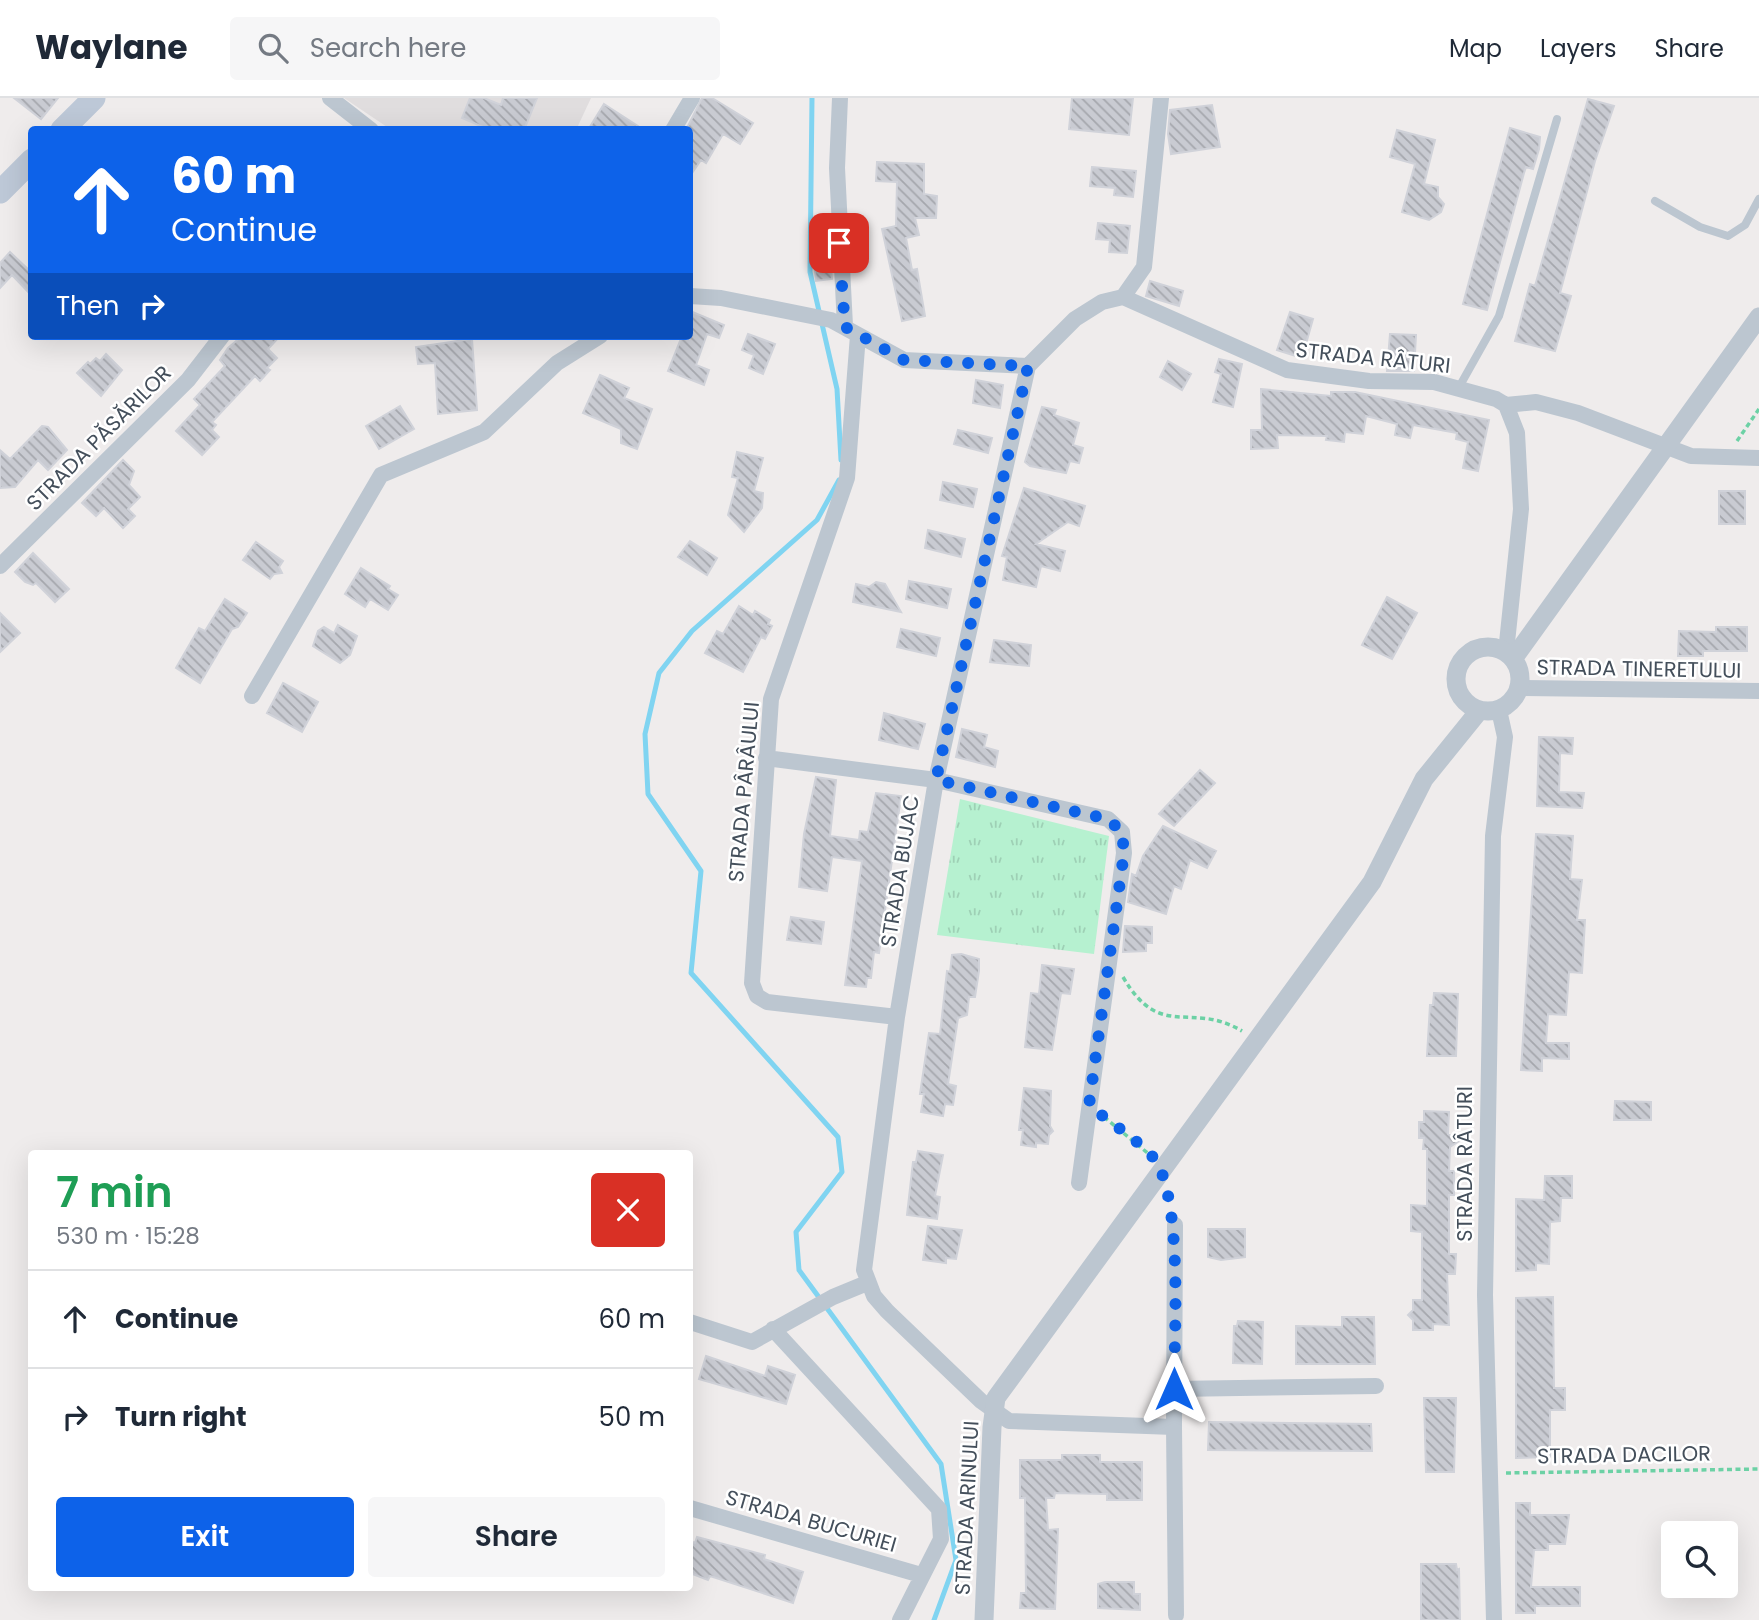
<!DOCTYPE html>
<meta charset="utf-8">
<style>
:root{--surface:#fff;--page:#f6f6f7;--text:#1f2937;--muted:#747a83;--line:#e0e1e3;--accent:#0d62e9}
body{margin:0;font-family:Poppins,sans-serif;background:var(--page);color:var(--text);height:100vh;display:flex;flex-direction:column;font-size:26px;white-space:nowrap}
*{box-sizing:border-box;margin:0}
p{font-size:23px;color:var(--muted)}
.icon{flex:none;width:38px;height:38px;fill:none;stroke:currentColor;stroke-width:2;stroke-linecap:round;stroke-linejoin:round}
.map{position:relative;flex:1;overflow:hidden}
.drawer{position:absolute;left:28px;top:1052px;width:665px;height:441px;display:flex;flex-direction:column;background:var(--surface);border-radius:7px;box-shadow:0 7px 28px #0002}
.drawer>*{flex:none}
.banner{position:absolute;left:28px;top:28px;width:665px;height:214px;border-radius:7px;box-shadow:0 7px 28px #0002;background:#0d62e9;color:#fff;overflow:hidden}
.tools{position:absolute;left:1661px;top:1423px;display:grid;gap:14px}
.tools a{display:grid;place-items:center;width:77px;height:77px;border-radius:7px;background:var(--surface);box-shadow:0 7px 28px #0002;font-size:35px}
.pin{position:absolute;display:grid;place-items:center;width:60px;height:60px;color:#fff;margin:-30px;border-radius:14px;box-shadow:0 4px 10px #0006}
.me{position:absolute;width:77px;margin:-38px;rotate:0deg;stroke-linejoin:round;filter:drop-shadow(0 0 5px #0008)}
.turn{display:flex;align-items:center;gap:24px;height:147px;padding:0 28px;font-size:32px}
.turn .icon{width:91px;height:91px;stroke-width:2.5}
.turn b{display:block;font-size:49px;line-height:60px}
.then{display:flex;align-items:center;height:66px;padding:0 28px;background:#0003;gap:14px;font-size:26px}
.round{display:grid;place-items:center;flex:none;width:74px;height:74px;border-radius:7px;background:var(--page)}
.summary{display:flex;align-items:center;justify-content:space-between;height:119px;padding:0 28px}
h1{font-size:42px;font-weight:600;line-height:52px;color:#1e9e55}
.primary-button{display:flex;gap:14px;margin-top:auto;padding:14px 28px}
.primary-button a{flex:1;height:80px;border-radius:7px;background:var(--accent);color:#fff;font-size:28px;font-weight:600;line-height:80px;text-align:center}
.primary-button a+a{background:var(--page);color:var(--text)}
ul{padding:0;list-style:none}
li{display:flex;align-items:center;gap:21px;height:98px;padding:0 28px;border-top:2px solid var(--line)}
li div{flex:1}
li b{display:block;font-size:26px}
li em{font-style:normal}
header{display:flex;align-items:center;gap:42px;box-sizing:border-box;height:98px;padding:0 35px;background:var(--surface);border-bottom:2px solid var(--line)}
header strong{font-size:33px}
nav{display:flex;gap:38px;margin-inline-start:auto;font-size:24px}
.search{width:490px;height:63px;background:var(--page);display:flex;align-items:center;gap:18px;box-sizing:border-box;padding:0 24px;border-radius:7px;color:var(--muted);font-size:26px}
.map>svg:first-child{display:block}
.education{fill:#e0ddde}
.grass{fill:url(#grass-tufts)}
.lines{fill:none;stroke-linecap:round;stroke-linejoin:round}
.stream{stroke:#80d4f1;stroke-width:5}
.building{fill:url(#building-back-hatch);stroke:#d0d2d9;stroke-width:2}
.path{stroke:#6cd1a5;stroke-width:3.5;stroke-dasharray:5 3.5;stroke-linecap:butt}
.service{stroke:#bcc6d0;stroke-width:8}
.minor{stroke:#bcc6d0;stroke-width:16}
.tertiary{stroke:#bcc6d0;stroke-width:19}
.secondary{stroke:#bdc8d7;stroke-width:23}
.route{stroke:#0d62e9;stroke-width:12;stroke-dasharray:0 21.6}
.labels{text-anchor:middle;stroke-width:5;stroke-linejoin:round;paint-order:stroke}
.street-label{font-size:21px;fill:#444f5b;stroke:#fff}
</style>
<header>
<strong>Waylane</strong>
<div class="search"><svg class="icon" aria-label="search" viewBox="0 0 24 24"><circle cx="10" cy="10" r="6"/><path d="M15 15l6 6"/></svg>Search here</div>
<nav><a>Map</a><a>Layers</a><a>Share</a></nav>
</header>
<div class="map">
<svg width="1759" height="1522" viewBox="0 0 1759 1522">
<defs>
<pattern id="grass-tufts" width="24" height="20" patternUnits="userSpaceOnUse" patternTransform="scale(1.75)"><rect width="24" height="20" fill="#b6f1d0"/><path d="M3 7l-1-3M5 7V3M7 7l1-3M15 17l-1-3M17 17v-4M19 17l1-3" fill="none" stroke="#9ed0b5"/></pattern>
<pattern id="building-back-hatch" width="6" height="6" patternUnits="userSpaceOnUse" patternTransform="scale(1.75)"><rect width="6" height="6" fill="#c9cbd2"/><path d="M-1 5l2 2M0 0l6 6M5-1l2 2" fill="none" stroke="#a5a7ad"/></pattern>
</defs>
<rect width="100%" height="100%" fill="#efecec"/>
<path class="education" d="M 344,0 L 591,0 L 576,32 L 390,31 Z"/>
<path class="grass" d="M 960,701 L 1109,738 L 1094,856 L 937,837 Z"/>
<g class="lines">
<path class="stream" d="M 812,0 L 810,174 L 837,291 L 841,362
M 839,382 L 817,422 L 692,533 L 659,575 L 645,636 L 648,696 L 701,773 L 691,875 L 838,1039 L 842,1074 L 796,1134 L 799,1172 L 941,1366 L 956,1462 L 934,1522"/>
</g>
<path class="building" d="M 14,0 L 58,0 L 41,21 Z
M 470,0 L 484,0 L 501,7 L 503,0 L 537,0 L 524,32 L 490,32 L 462,20 Z
M 702,0 L 712,0 L 753,25 L 740,46 L 723,36 L 706,65 L 701,62 L 690,78 L 690,32 L 686,32 Z
M 1072,0 L 1133,0 L 1129,37 L 1069,31 Z
M 1588,1 L 1614,8 L 1595,63 L 1560,195 L 1571,198 L 1555,253 L 1515,243 L 1530,186 L 1535,188 Z
M 604,6 L 644,32 L 588,32 Z
M 1212,7 L 1220,49 L 1171,56 L 1168,36 L 1170,12 Z
M 1510,30 L 1540,39 L 1539,51 L 1533,71 L 1526,69 L 1524,75 L 1487,212 L 1463,206 Z
M 1397,32 L 1435,42 L 1424,86 L 1438,89 L 1438,99 L 1444,106 L 1441,114 L 1429,122 L 1402,114 L 1415,66 L 1390,59 Z
M 877,64 L 924,66 L 924,96 L 937,98 L 936,120 L 915,120 L 919,137 L 906,140 L 912,172 L 917,171 L 925,218 L 902,223 L 882,131 L 896,128 L 897,84 L 876,83 Z
M 1092,69 L 1136,73 L 1133,99 L 1114,97 L 1115,90 L 1090,88 Z
M 1098,125 L 1130,128 L 1127,155 L 1109,154 L 1110,142 L 1096,141 Z
M 829,149 L 832,181 L 816,183 L 813,150 Z
M 10,154 L 32,175 L 32,198 L 12,177 L 0,190 L 0,165 Z
M 1150,183 L 1183,193 L 1179,208 L 1146,198 Z
M 690,213 L 724,227 L 719,240 L 707,236 L 696,267 L 709,272 L 704,287 L 668,273 L 682,238 L 690,238 Z
M 1290,214 L 1313,221 L 1302,260 L 1277,252 Z
M 748,236 L 775,246 L 763,276 L 749,270 L 754,257 L 742,252 Z
M 1390,236 L 1416,237 L 1414,273 L 1387,273 Z
M 242,238 L 280,238 L 268,251 L 277,260 L 267,270 L 270,272 L 260,283 L 255,278 L 212,324 L 216,327 L 212,332 L 219,339 L 202,357 L 176,333 L 200,307 L 194,301 L 225,268 L 220,262 L 228,250 Z
M 472,241 L 477,312 L 438,316 L 435,265 L 418,266 L 416,249 Z
M 106,256 L 122,272 L 101,298 L 77,275 L 88,264 L 90,266 L 96,260 L 100,263 Z
M 1219,261 L 1242,266 L 1233,309 L 1213,304 L 1221,276 L 1215,274 Z
M 1168,263 L 1191,276 L 1182,292 L 1160,279 Z
M 600,277 L 629,290 L 624,300 L 652,311 L 637,351 L 621,345 L 621,331 L 583,315 Z
M 976,282 L 1003,287 L 1000,310 L 973,305 Z
M 1261,291 L 1331,298 L 1331,294 L 1355,294 L 1489,322 L 1478,373 L 1463,370 L 1468,344 L 1456,341 L 1457,335 L 1413,327 L 1410,340 L 1395,337 L 1397,326 L 1366,318 L 1363,336 L 1345,334 L 1344,344 L 1326,342 L 1327,338 L 1277,337 L 1278,350 L 1251,351 L 1251,332 L 1262,332 Z
M 400,308 L 414,331 L 379,351 L 366,328 Z
M 1042,309 L 1056,312 L 1054,317 L 1079,325 L 1073,347 L 1083,350 L 1079,365 L 1070,363 L 1066,375 L 1030,368 L 1025,364 Z
M 42,328 L 48,329 L 67,352 L 48,372 L 38,362 L 15,389 L 0,390 L 0,352 L 10,361 Z
M 958,332 L 992,340 L 988,355 L 954,346 Z
M 737,354 L 763,360 L 754,393 L 763,395 L 762,410 L 744,434 L 728,417 L 738,380 L 732,379 Z
M 123,362 L 134,373 L 129,387 L 140,399 L 128,411 L 135,418 L 123,430 L 104,410 L 96,418 L 82,405 Z
M 943,384 L 977,391 L 973,409 L 940,402 Z
M 1024,390 L 1085,408 L 1079,428 L 1068,424 L 1036,446 L 1065,453 L 1060,473 L 1041,468 L 1036,489 L 1003,482 L 1007,459 L 1002,458 Z
M 1719,393 L 1745,393 L 1745,426 L 1719,426 Z
M 928,432 L 965,441 L 961,459 L 925,450 Z
M 690,443 L 717,460 L 707,477 L 678,459 Z
M 256,444 L 283,463 L 279,469 L 282,475 L 274,476 L 270,481 L 243,462 Z
M 33,455 L 69,491 L 55,504 L 36,485 L 33,487 L 25,484 L 15,474 Z
M 361,470 L 390,488 L 388,491 L 398,497 L 388,512 L 370,501 L 365,509 L 345,496 Z
M 909,483 L 951,491 L 947,510 L 906,501 Z
M 876,484 L 885,486 L 901,514 L 853,504 L 856,486 L 869,489 Z
M 1387,499 L 1417,515 L 1392,561 L 1362,547 Z
M 225,501 L 247,515 L 238,529 L 232,531 L 200,585 L 176,570 L 199,530 L 205,533 Z
M 739,508 L 753,517 L 755,513 L 770,522 L 768,526 L 772,528 L 765,541 L 761,539 L 743,574 L 705,555 L 717,533 L 723,536 Z
M 0,515 L 20,535 L 0,554 Z
M 338,527 L 357,538 L 350,557 L 340,565 L 313,548 L 318,533 L 324,529 L 334,535 Z
M 1716,529 L 1747,529 L 1747,553 L 1703,553 L 1703,558 L 1678,558 L 1679,533 L 1716,534 Z
M 901,531 L 940,540 L 936,558 L 897,549 Z
M 994,542 L 1031,547 L 1029,568 L 990,564 Z
M 283,585 L 318,604 L 302,634 L 267,615 Z
M 884,615 L 925,626 L 918,651 L 879,642 Z
M 962,631 L 987,637 L 984,649 L 998,653 L 995,669 L 956,659 Z
M 1539,639 L 1573,640 L 1572,656 L 1560,655 L 1559,694 L 1584,695 L 1582,710 L 1537,708 Z
M 1200,672 L 1215,685 L 1174,728 L 1159,716 Z
M 816,679 L 836,682 L 830,738 L 859,742 L 860,733 L 868,734 L 876,695 L 901,698 L 879,855 L 874,854 L 871,880 L 867,880 L 866,889 L 845,887 L 862,763 L 832,759 L 827,793 L 799,789 L 804,736 Z
M 1163,728 L 1216,753 L 1207,770 L 1190,762 L 1181,791 L 1174,788 L 1166,816 L 1128,804 L 1132,776 L 1136,778 L 1143,758 Z
M 1536,736 L 1573,738 L 1570,781 L 1582,782 L 1577,822 L 1585,822 L 1582,875 L 1569,874 L 1566,917 L 1548,916 L 1546,945 L 1569,945 L 1569,961 L 1542,960 L 1542,973 L 1521,972 Z
M 791,819 L 824,824 L 821,846 L 787,842 Z
M 1125,828 L 1152,829 L 1152,845 L 1146,845 L 1146,853 L 1123,854 Z
M 961,856 L 979,861 L 979,873 L 975,899 L 969,899 L 967,917 L 958,920 L 948,986 L 956,988 L 953,1007 L 945,1006 L 943,1018 L 921,1014 L 924,996 L 920,996 L 929,935 L 940,936 L 947,873 L 950,874 L 952,857 Z
M 1042,867 L 1074,871 L 1070,896 L 1061,895 L 1052,952 L 1025,949 L 1031,895 L 1039,896 Z
M 1434,895 L 1458,896 L 1456,958 L 1427,958 L 1430,907 L 1433,907 Z
M 1024,990 L 1051,993 L 1050,1028 L 1053,1033 L 1049,1037 L 1048,1046 L 1036,1045 L 1036,1049 L 1021,1047 L 1023,1032 L 1019,1032 Z
M 1615,1003 L 1651,1004 L 1651,1022 L 1614,1022 Z
M 1424,1013 L 1449,1014 L 1448,1036 L 1459,1043 L 1450,1049 L 1449,1073 L 1454,1073 L 1454,1097 L 1449,1097 L 1449,1156 L 1456,1156 L 1455,1176 L 1447,1176 L 1449,1227 L 1433,1226 L 1433,1232 L 1413,1232 L 1413,1222 L 1408,1217 L 1413,1212 L 1413,1202 L 1422,1202 L 1422,1134 L 1411,1133 L 1411,1107 L 1427,1108 L 1427,1051 L 1423,1051 L 1424,1040 L 1419,1040 L 1419,1024 L 1424,1024 Z
M 918,1053 L 943,1057 L 935,1098 L 940,1099 L 937,1121 L 907,1117 L 913,1064 L 916,1064 Z
M 1545,1078 L 1572,1078 L 1572,1100 L 1561,1100 L 1560,1123 L 1550,1124 L 1549,1166 L 1536,1165 L 1536,1172 L 1516,1173 L 1516,1101 L 1544,1102 Z
M 928,1128 L 962,1132 L 956,1161 L 946,1160 L 946,1165 L 923,1162 Z
M 1208,1131 L 1245,1131 L 1245,1159 L 1221,1162 L 1208,1159 Z
M 1553,1199 L 1554,1290 L 1565,1290 L 1565,1312 L 1550,1312 L 1550,1359 L 1516,1360 L 1516,1200 Z
M 1342,1219 L 1374,1219 L 1375,1266 L 1296,1266 L 1296,1228 L 1342,1229 Z
M 1238,1223 L 1263,1224 L 1262,1266 L 1233,1265 L 1234,1228 L 1237,1228 Z
M 706,1258 L 765,1278 L 768,1268 L 795,1277 L 786,1306 L 699,1281 Z
M 1424,1300 L 1456,1300 L 1454,1374 L 1426,1374 Z
M 1209,1324 L 1371,1326 L 1372,1353 L 1208,1352 Z
M 1062,1357 L 1100,1357 L 1100,1364 L 1142,1364 L 1142,1402 L 1107,1402 L 1107,1396 L 1055,1395 L 1054,1400 L 1046,1400 L 1048,1432 L 1058,1431 L 1055,1511 L 1020,1510 L 1021,1495 L 1026,1495 L 1025,1400 L 1020,1400 L 1020,1362 L 1062,1362 Z
M 1516,1405 L 1530,1405 L 1530,1417 L 1569,1417 L 1565,1446 L 1548,1446 L 1548,1452 L 1534,1452 L 1531,1489 L 1580,1489 L 1580,1508 L 1535,1508 L 1535,1515 L 1516,1515 Z
M 697,1439 L 765,1457 L 764,1461 L 803,1474 L 793,1505 L 710,1478 L 708,1482 L 690,1475 L 690,1443 L 695,1445 Z
M 1421,1466 L 1456,1466 L 1457,1472 L 1459,1471 L 1460,1522 L 1421,1522 Z
M 1105,1484 L 1134,1484 L 1134,1496 L 1140,1496 L 1140,1512 L 1098,1510 L 1098,1486 Z"/>
<g class="lines">
<path class="path" d="M 1737,343 L 1759,311
M 1123,879 C 1161,944 1190,902 1242,933
M 1104,1019 L 1150,1057
M 1506,1375 L 1759,1371"/>
<path class="service" d="M 1655,103 L 1700,129 L 1728,138 L 1745,127 L 1759,101
M 1458,291 L 1499,218 L 1557,21"/>
<path class="minor" d="M 330,0 L 371,32
M 840,0 L 837,70 L 845,228
M 1161,0 L 1144,169 L 1123,199 L 1102,204 L 1075,221 L 1028,268 L 936,682 L 897,919 L 864,1172 L 874,1198 L 887,1213 L 981,1303 L 1009,1323 L 1174,1329 L 1175,1127
M 673,32 L 692,0
M 690,198 L 721,200 L 831,222 L 904,262 L 1028,268
M 1123,199 L 1287,272 L 1369,283 L 1434,284 L 1496,301 L 1506,307 L 1517,335 L 1521,411 L 1506,554
M 858,237 L 847,380 L 771,601 L 752,885 L 757,898 L 767,904 L 897,919
M 1506,307 L 1536,304 L 1578,315 L 1691,358 L 1759,360
M 0,468 L 188,282 L 222,238
M 1519,590 L 1759,593
M 252,598 L 381,377 L 484,334 L 557,265 L 600,238
M 766,660 L 936,682 L 1108,721 L 1122,734 L 1124,755 L 1079,1085
M 690,1224 L 752,1244 L 833,1199 L 867,1185
M 773,1231 L 939,1411 L 941,1441 L 900,1522
M 1174,1291 L 1376,1288
M 1174,1329 L 1176,1517
M 690,1410 L 921,1477
M 1494,1522 L 1485,1197 L 1493,738 L 1505,639 L 1499,612"/>
<path class="tertiary" d="M1456 581a32 32 0 1 1 64 0a32 32 0 1 1-64 0Z
M 1513,561 L 1759,219
M 984,1522 L 992,1329 L 996,1300 L 1372,784 L 1424,681 L 1479,613"/>
<path class="secondary" d="M 62,32 L 94,0
M 0,94 L 32,62"/>
</g>
<g class="lines">
<path class="route" d="M 839,145 L 845,229 L 904,262 L 1028,268 L 936,682 L 1108,721 L 1122,734 L 1124,755 L 1089,1007 C 1109,1024 1134,1039 1152,1058 C 1184,1093 1174,1241 1174,1291"/>
</g>
<g class="labels">
<g class="street-label">
<text transform="translate(1373 260) rotate(6)" y="7">STRADA RÂTURI</text>
<text transform="translate(99 340) rotate(-45)" y="7">STRADA PĂSĂRILOR</text>
<text transform="translate(1639 571) rotate(1)" y="7">STRADA TINERETULUI</text>
<text transform="translate(744 694) rotate(-85)" y="7">STRADA PÂRÂULUI</text>
<text transform="translate(900 773) rotate(-81)" y="7">STRADA BUJAC</text>
<text transform="translate(1465 1066) rotate(-90)" y="7">STRADA RÂTURI</text>
<text transform="translate(1624 1357) rotate(-1)" y="7">STRADA DACILOR</text>
<text transform="translate(967 1410) rotate(-87)" y="7">STRADA ARINULUI</text>
<text transform="translate(811 1423) rotate(16)" y="7">STRADA BUCURIEI</text>
</g>
</g>
</svg>
<div class="tools">
<a><svg class="icon" aria-label="search" viewBox="0 0 24 24"><circle cx="10" cy="10" r="6"/><path d="M15 15l6 6"/></svg></a>
</div>
<div class="pin" style="left:839px;top:145px;background:#d93025"><svg class="icon" aria-label="arrive" viewBox="0 0 24 24"><path d="M6 21V4h12l-3 4 3 4H6"/></svg></div>
<svg class="me" style="left:1174px;top:1291px" viewBox="-20 -20 40 40"><path d="M0-17L14 15 0 8-14 15z" fill="#0d62e9" stroke="#fff" stroke-width="4"/></svg>
<div class="banner">
<div class="turn"><svg class="icon" aria-label="ahead" viewBox="0 0 24 24"><path d="M12 20V5M6 11l6-6 6 6"/></svg><div><b>60 m</b>Continue</div></div>
<div class="then">Then<svg class="icon" aria-label="right" viewBox="0 0 24 24"><path d="M7 20v-9h11M14 6l5 5-5 5"/></svg></div>
</div>
<section class="drawer">
<div class="summary"><div><h1>7 min</h1><p>530 m · 15:28</p></div><a class="round" style="background:#d93025;color:#fff"><svg class="icon" aria-label="close" viewBox="0 0 24 24"><path d="M6 6l12 12M18 6L6 18"/></svg></a></div>
<ul>
<li><svg class="icon" aria-label="ahead" viewBox="0 0 24 24"><path d="M12 20V5M6 11l6-6 6 6"/></svg><div><b>Continue</b></div><em>60 m</em></li>
<li><svg class="icon" aria-label="right" viewBox="0 0 24 24"><path d="M7 20v-9h11M14 6l5 5-5 5"/></svg><div><b>Turn right</b></div><em>50 m</em></li>
</ul>
<div class="primary-button"><a>Exit</a><a>Share</a></div>
</section>
</div>
